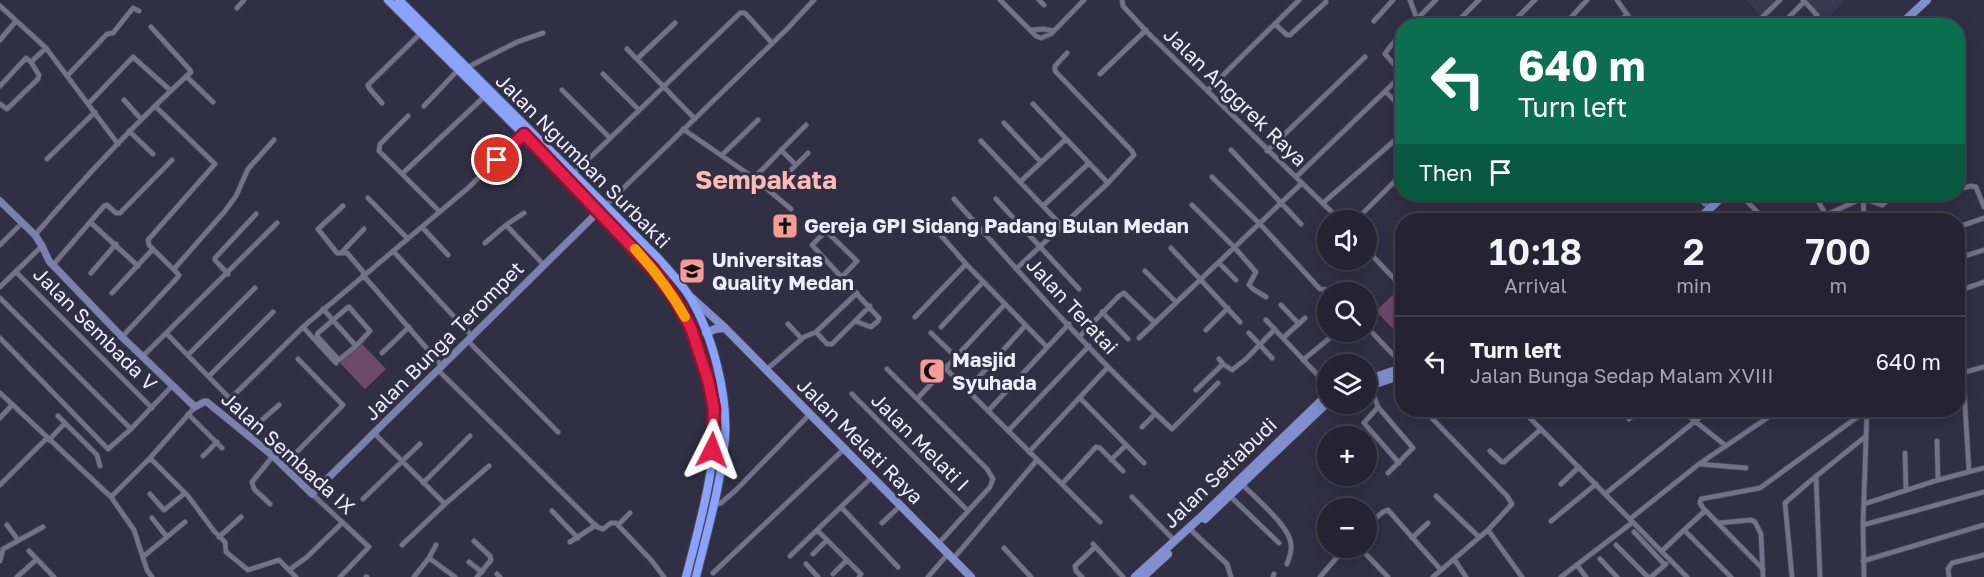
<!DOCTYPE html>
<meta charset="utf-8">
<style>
:root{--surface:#252333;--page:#312f3f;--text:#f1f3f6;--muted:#a3a4ac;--line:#42404e}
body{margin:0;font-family:"Golos Text",sans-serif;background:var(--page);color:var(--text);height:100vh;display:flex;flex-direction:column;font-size:22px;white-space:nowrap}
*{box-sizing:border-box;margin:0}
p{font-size:20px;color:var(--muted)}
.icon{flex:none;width:33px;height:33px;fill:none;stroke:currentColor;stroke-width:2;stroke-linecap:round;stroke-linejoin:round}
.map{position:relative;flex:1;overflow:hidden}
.drawer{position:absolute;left:1395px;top:213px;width:570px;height:204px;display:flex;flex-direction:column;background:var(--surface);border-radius:24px;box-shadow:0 3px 15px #0003,0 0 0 2px var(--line)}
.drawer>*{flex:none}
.hud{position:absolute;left:1395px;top:18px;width:570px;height:183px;border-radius:24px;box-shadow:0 3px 15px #0003,0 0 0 2px var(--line);background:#0b6e4f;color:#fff;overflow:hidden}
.fabs{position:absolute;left:1317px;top:210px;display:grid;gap:12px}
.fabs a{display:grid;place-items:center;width:60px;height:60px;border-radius:50%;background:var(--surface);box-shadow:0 3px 15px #0003,0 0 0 2px var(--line);font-size:30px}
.pin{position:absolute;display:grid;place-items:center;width:51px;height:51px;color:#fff;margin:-26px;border:3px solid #fff;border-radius:50%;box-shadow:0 2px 6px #0007}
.me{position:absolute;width:66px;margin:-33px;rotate:3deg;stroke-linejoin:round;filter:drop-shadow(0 0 4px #0008)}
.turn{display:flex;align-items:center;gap:21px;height:126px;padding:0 24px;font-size:27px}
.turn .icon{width:78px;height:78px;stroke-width:2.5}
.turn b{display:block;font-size:42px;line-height:51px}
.then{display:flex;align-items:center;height:57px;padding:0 24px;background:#0003;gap:12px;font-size:22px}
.eta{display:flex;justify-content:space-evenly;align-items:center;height:102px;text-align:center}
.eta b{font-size:36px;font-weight:600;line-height:42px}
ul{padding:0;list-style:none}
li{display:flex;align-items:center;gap:18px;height:90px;padding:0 24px;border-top:2px solid var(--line)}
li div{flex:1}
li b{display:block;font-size:22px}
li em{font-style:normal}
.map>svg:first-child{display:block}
.built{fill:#3a3752}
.green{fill:#6d496c}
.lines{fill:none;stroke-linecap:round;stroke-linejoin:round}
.street-casing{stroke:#4d4a5c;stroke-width:6}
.secondary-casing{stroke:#4d4a5c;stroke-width:8}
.primary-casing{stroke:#4d4a5c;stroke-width:9}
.highway-casing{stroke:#4d4a5c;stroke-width:10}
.street{stroke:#74728a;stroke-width:4.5}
.secondary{stroke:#7a81ac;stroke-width:7}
.primary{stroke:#818fce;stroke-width:8}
.highway{stroke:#89a3fc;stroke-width:8}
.route-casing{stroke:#92132f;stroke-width:15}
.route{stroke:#e11d48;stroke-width:10}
.slow{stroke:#f59e0b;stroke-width:10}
.labels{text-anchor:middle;stroke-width:6;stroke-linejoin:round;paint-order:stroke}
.street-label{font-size:20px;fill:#eeedfb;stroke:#312f44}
.poi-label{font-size:20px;font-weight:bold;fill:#eeedfb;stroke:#312f44;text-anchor:start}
.district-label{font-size:26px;font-weight:bold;fill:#febab5;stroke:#312f44}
</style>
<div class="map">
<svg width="1984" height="577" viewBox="0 0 1984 577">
<rect width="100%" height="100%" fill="#312f44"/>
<path class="built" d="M 1746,0 L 1778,0 L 1760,15 Z
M 1805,0 L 1845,0 L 1826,21 Z"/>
<path class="green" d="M 1399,289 L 1402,293 L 1402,330 L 1398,334 L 1376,311 Z
M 361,343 L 386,369 L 365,389 L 340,363 Z"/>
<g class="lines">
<defs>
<path id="street" d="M 1000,0 L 1036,36 L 1041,38 L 1051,34 L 1084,0
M 1039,0 L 1044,5
M 1122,0 L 1123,6 L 1147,32 L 1340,220
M 1410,0 L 1417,19
M 1617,0 L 1635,26
M 1803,0 L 1817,15 L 1807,26
M 0,6 L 46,48 L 118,144
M 237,8 L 244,0
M 1374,21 L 1393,0
M 1275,24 L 1287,35 L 1290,35 L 1326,2
M 1410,26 L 1436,0
M 1453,26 L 1479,0
M 1509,26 L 1535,0
M 1563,26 L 1587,0
M 1616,26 L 1627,14
M 1753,26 L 1780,0
M 1780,26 L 1804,2
M 1031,30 L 1043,29 L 1054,31
M 1402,33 L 1389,48 L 1385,54 L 1402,73
M 0,40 L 16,21
M 627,49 L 695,119
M 637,59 L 675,23
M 466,68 L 517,42 L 543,33
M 603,74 L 639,110
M 1100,74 L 1146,30
M 68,75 L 107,34 L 113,33 L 133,8 L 139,11
M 186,76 L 213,102
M 0,86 L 26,58 L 31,62
M 562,90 L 610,138
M 1208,90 L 1299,0
M 1386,92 L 1402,108
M 124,100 L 141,119
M 89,103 L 133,57 L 170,90
M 382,103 L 369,88 L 368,85 L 421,33
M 0,104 L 7,109 L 38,79 L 39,75 L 31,62 L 46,48
M 1033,104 L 1108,183
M 424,106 L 458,70
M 408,116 L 380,144 L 379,151 L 439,211
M 1004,123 L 1041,162
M 683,129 L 754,178 L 791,209
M 129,131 L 153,154
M 981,141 L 1062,226
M 781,150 L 796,165
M 1231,150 L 1301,224
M 1267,151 L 1365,57
M 722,155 L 758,120
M 47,159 L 95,112
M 402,174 L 485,96
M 573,174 L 740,13 L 745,13 L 772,43
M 786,175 L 808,153
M 1212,177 L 1260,224 L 1320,289 L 1332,290 L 1335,292
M 1296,177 L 1402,75
M 754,178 L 806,125
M 1020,182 L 1066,139
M 1958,189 L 1971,186 L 1976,187 L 1984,207
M 1695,194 L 1710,209
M 1740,194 L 1765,220
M 1814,194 L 1826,215 L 1818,220
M 1863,194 L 1864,220
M 368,198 L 408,239
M 954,199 C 1024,278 1094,357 1172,429 L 1218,383
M 996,199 L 1079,289
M 1863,201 L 1868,200 L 1882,205 L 1885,203 L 1884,194
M 1323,203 L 1402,134
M 1192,205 L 1235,248 L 1256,272 L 1249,285 L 1253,289 L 1266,297
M 343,206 L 318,229 L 337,253 L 347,253 L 365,274
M 605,206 L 787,29 L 814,0
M 1043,206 L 1089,163
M 1826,215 L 1863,198
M 1356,220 L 1402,174
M 90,222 L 138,266
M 506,225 L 524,213
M 422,227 L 448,255
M 1958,227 L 1984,218
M 938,232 L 966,264 L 1047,347
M 35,235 C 84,178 135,123 191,72 L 190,70 L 151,27
M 485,243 L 506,225 L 544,265
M 0,245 L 22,223
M 1171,248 L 1240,322
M 1366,249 L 1402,287
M 393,251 L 472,336
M 341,253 L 364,229
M 1958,258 L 1984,250
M 1219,263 L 1236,280
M 53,265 L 104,206 L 107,205 L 116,213 L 120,213 L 172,160
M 174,269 L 225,211 L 236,196 L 248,169 L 274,140
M 1016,269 L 1108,183 L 1134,155 L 1132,151 L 1055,71 L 1055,66 L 1067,53
M 1145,271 L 1176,302
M 16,272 L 152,408
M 91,273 L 116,244
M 228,274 L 215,260 L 215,258 L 256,214
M 363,275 L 442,366
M 842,277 L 857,261 L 826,231 L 812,245 L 879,318 L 878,321 L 871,327 L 855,321
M 0,287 L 42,246
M 1958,291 L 1984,282
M 112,293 L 153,249
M 0,298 L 131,429
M 1281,305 L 1299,324
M 323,309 L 356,346 L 339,360 L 317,336 L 318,333 L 347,308 L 349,307 L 370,331 L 356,346
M 1102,312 L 1128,339
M 915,317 L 966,264
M 1266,320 L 1328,386
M 788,324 L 802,339
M 1366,326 L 1402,364
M 303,327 L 336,363
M 941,327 L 983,282
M 1958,328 L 1959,328
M 1206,330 L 1228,308
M 816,332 L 827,344 L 832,344 L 870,306
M 166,333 L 242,411
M 931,333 L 956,357
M 1249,333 L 1272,358
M 1080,336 L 1119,296 L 1124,293 L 1154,322
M 122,337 L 178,277 L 179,275 L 149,245 L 148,240 L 215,164 L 155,106
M 0,338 L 108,449 L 131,429 L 173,385
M 1139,338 L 1302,183
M 1283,338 L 1305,318
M 468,341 L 558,432
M 382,353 L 409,327
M 188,355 L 255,288
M 143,356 L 277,223
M 1219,359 L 1223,364 L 1232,370 L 1246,359 L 1275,329
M 1303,360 L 1337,332
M 887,369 L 987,469 L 993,479 L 990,487 L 938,544
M 946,369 L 1100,522
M 438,370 L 597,527 L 603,529 L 611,523 L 616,523 L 652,561 L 664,577
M 766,370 L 804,337 L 816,332 L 857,293
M 1963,373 L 1969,471
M 1958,374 L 1984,367
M 209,376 L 273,312
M 1394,378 L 1402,387
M 1370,386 L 1378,407 L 1413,448 L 1388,473
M 967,390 L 1025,326
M 1196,390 L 1223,364
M 0,393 L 111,497 L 134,530 L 147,570 L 152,577
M 852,394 L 967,510
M 231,398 L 303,327 L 468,188 L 524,134
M 1080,398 L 1144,463
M 917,399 L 1005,304
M 1378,407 L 1364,423 L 1399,463
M 1424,410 L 1507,496 L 1512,504 L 1488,530 L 1454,559 L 1466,577
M 1522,410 L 1687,577
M 1681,410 L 1726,446
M 988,411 L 1069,324
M 188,414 L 222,448
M 58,416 L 97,455 L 100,466
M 0,418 L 12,405
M 1629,419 L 1640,410
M 1142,427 L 1155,414
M 1008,431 L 1089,346
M 374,433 L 445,504
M 246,434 L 279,405
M 49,440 L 65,423
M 1937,441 L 1938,480
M 1490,451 L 1502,462 L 1504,462 L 1541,429
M 1029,452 L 1108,367
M 1905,453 L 1906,490
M 203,456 L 217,442
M 150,458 L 188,496 L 214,531 L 225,542 L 226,552 L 248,570 L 279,560 L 296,577
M 1111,460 L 1126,445
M 1699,464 L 1746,468
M 283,466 L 343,405 L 298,359
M 1816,476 L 1820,577
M 423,483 L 470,436
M 1062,484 L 1096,447 L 1100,448 L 1123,471
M 1242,484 C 1254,497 1291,527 1291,545 C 1292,552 1289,558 1287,564
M 1561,484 L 1579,467
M 0,485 L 47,438
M 150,494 L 164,510 L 185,493
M 312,494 L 369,547 L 340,577
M 1605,494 L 1709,410
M 1230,496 L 1279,543
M 1436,496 L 1479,537
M 111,497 L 150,458 L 195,407
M 1132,497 L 1175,541
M 363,499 L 420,444
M 270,504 L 254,489 L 252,482 L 273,456
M 1864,504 L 1938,480 L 1984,468
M 715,505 L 721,503 L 736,490 L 810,414
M 841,507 L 898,567
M 552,511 L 578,538
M 152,518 L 167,537
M 1630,519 L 1699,464 L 1779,410
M 1551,521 L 1596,484
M 882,523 L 900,506
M 1719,523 L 1751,520 L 1755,522 L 1761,534 L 1763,577
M 7,525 L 18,540
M 618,525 L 630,513
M 1863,525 L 1984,492
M 1366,526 L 1383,512 L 1388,510 L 1441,570
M 817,530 L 861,574 L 859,577
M 1488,530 L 1522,577
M 1684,530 L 1705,511
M 1192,531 L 1227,564 L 1231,577
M 1634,532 L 1665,565
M 219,537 L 241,517
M 1412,538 L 1428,523
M 474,541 L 490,556 L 491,560 L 477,577
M 570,542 L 596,525
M 1093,544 L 1123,577
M 402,545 L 445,504 L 489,466
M 1616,545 L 1648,577
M 1004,548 L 1031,577
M 1360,548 L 1388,577
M 29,551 L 54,577
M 1662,551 L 1684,530 L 1731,577
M 813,554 L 827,540
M 144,556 L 185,522
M 790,556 L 872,477
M 429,558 L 455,577
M 953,559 L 1037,460
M 1600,559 L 1617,577
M 0,561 L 3,549 L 43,527
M 1863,561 L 1984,525
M 469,562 L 482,572
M 806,564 L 818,577
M 1577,565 L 1586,577
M 1763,569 L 1703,508 L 1700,503 L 1701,499 L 1760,488 L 1867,410
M 289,570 L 307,557 L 342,523
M 713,573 L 844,449
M 497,574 L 500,577
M 833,574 L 847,560
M 17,577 L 36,560
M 366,577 L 367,577
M 414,577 L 429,558 L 436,545
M 928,577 L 948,554
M 1082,577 L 1076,571 L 1075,566 L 1093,549
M 1273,577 L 1274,574
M 1320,577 L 1345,548
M 1433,577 L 1454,559
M 1561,577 L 1633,522
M 1651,577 L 1666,564
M 1792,577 L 1785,503 L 1809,482 L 1866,436
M 1864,577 L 1863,525 L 1867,410
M 1949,577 L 1948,569 L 1952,563 L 1984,555"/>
<path id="secondary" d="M 0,201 L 35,235 L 42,246 L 49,261 L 122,337 L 195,407 L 204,402 L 207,402 L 273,456 L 312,494 L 599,211"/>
<path id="primary" d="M 1899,26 L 1927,0
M 1698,220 L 1725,194
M 692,298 L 725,328 L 971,577
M 706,333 L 715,329 L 725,328
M 1366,380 L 1402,368
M 1366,387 L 1402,375
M 1205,519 L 1328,402
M 1135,577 L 1202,516 L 1328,394
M 1143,577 L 1168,554"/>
<path id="highway" d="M 388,0 C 448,60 509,119 568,179 C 605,217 644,254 674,297 C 695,330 708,369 714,407 C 720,454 698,531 686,577
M 399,0 L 656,256 C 667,268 679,281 688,294 C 712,332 728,394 725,438 C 721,485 707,532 696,577"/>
</defs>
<use href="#street" class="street-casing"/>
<use href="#secondary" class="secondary-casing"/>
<use href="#primary" class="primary-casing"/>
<use href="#highway" class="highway-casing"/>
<use href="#street" class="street"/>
<use href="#secondary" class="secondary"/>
<use href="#primary" class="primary"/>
<use href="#highway" class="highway"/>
</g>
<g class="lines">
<defs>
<path id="route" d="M 497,160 L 524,134 L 653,269 L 675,299 L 691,328 L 708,380 L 714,409 L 712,450"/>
</defs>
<use href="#route" class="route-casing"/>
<use href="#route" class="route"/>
<path class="slow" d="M 635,249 C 654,270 671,292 685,317"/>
</g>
<defs>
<symbol id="church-square" viewBox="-11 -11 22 22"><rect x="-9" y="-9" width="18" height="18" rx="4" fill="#f59c96" stroke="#312f44"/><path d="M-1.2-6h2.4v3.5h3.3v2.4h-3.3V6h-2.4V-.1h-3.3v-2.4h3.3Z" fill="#111"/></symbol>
<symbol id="university-square" viewBox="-11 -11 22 22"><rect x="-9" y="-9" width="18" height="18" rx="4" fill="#f59c96" stroke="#312f44"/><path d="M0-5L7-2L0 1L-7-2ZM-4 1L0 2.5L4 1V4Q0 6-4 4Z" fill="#111"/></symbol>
<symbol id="mosque-square" viewBox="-11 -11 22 22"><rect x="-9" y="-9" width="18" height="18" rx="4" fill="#f59c96" stroke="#312f44"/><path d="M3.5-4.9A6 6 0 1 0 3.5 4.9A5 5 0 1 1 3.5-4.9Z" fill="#111"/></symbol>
</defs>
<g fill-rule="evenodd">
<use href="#church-square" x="770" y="211" width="30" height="30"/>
<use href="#university-square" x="677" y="256" width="30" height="30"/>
<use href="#mosque-square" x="917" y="356" width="30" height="30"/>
</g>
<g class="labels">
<g class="street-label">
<text transform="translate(1235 97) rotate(44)" y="7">Jalan Anggrek Raya</text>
<text transform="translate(583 161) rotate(45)" y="7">Jalan Ngumban Surbakti</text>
<text transform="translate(1072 306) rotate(47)" y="7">Jalan Teratai</text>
<text transform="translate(95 329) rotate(45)" y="7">Jalan Sembada V</text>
<text transform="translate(444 341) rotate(-45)" y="7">Jalan Bunga Terompet</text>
<text transform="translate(860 441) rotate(45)" y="7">Jalan Melati Raya</text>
<text transform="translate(920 442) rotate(45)" y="7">Jalan Melati I</text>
<text transform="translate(288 453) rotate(42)" y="7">Jalan Sembada IX</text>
<text transform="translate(1220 473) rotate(-44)" y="7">Jalan Setiabudi</text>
</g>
<g class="poi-label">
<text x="804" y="233">Gereja GPI Sidang Padang Bulan Medan</text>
<text x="712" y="267">Universitas<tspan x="712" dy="23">Quality Medan</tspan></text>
<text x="952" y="367">Masjid<tspan x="952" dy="23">Syuhada</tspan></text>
</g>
<g class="district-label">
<text x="766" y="189">Sempakata</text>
</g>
</g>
</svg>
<div class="fabs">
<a><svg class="icon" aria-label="sound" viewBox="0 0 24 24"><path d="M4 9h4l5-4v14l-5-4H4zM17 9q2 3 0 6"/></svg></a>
<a><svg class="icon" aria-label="search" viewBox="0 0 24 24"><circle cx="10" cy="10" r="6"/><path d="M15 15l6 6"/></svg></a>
<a><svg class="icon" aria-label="layers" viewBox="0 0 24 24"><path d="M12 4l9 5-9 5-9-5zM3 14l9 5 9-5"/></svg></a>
<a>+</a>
<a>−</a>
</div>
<div class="pin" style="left:497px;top:160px;background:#d93025"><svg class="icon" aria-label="arrive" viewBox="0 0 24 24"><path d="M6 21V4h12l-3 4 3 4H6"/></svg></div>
<svg class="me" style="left:712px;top:450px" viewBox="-20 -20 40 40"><path d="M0-17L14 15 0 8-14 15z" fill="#e11d48" stroke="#fff" stroke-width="4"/></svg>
<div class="hud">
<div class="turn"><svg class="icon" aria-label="left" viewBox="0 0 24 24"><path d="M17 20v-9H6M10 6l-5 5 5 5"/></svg><div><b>640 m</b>Turn left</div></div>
<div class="then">Then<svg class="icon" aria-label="arrive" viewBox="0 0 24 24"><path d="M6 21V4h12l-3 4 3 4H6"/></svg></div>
</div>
<section class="drawer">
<div class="eta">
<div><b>10:18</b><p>Arrival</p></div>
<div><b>2</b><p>min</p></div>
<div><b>700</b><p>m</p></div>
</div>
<ul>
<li><svg class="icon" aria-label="left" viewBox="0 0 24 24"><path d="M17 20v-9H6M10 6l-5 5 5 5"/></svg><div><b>Turn left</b><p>Jalan Bunga Sedap Malam XVIII</p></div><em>640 m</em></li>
</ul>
</section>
</div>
